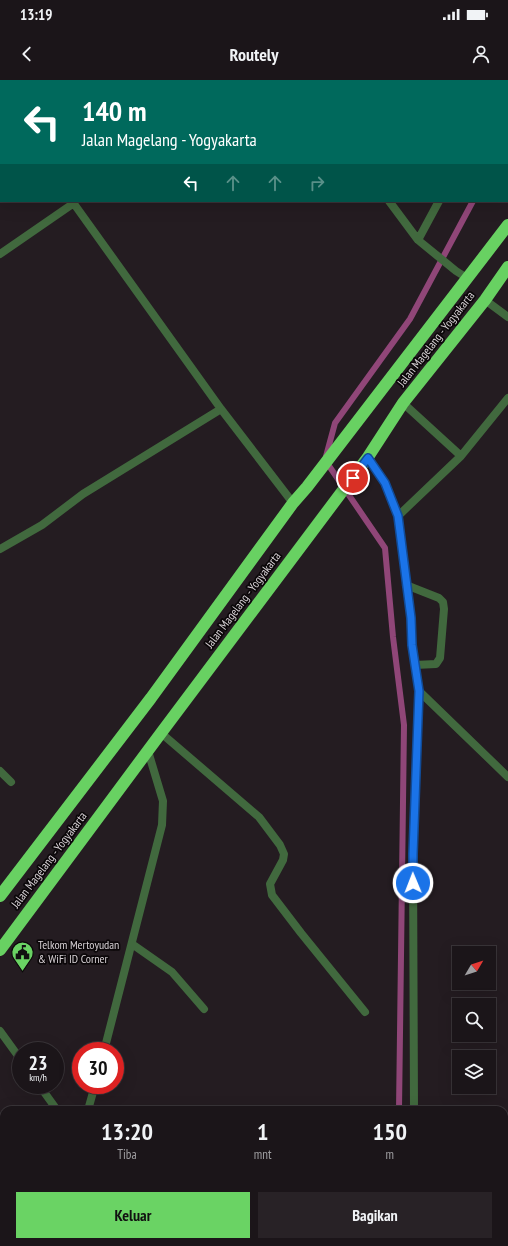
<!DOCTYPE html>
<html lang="id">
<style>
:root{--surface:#1b1519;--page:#282226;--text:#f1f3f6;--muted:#a09fa2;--line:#393438;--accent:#6ad364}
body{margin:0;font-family:"PT Sans Narrow",sans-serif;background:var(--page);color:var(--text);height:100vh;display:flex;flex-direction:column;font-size:15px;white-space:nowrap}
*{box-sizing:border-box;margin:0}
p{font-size:13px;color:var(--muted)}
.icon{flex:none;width:22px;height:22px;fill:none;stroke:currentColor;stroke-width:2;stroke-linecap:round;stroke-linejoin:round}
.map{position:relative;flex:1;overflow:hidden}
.drawer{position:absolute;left:0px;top:1026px;width:508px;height:140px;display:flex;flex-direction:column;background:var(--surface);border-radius:12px 12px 0 0;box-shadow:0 4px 16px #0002,0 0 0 1px var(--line)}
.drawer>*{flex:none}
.top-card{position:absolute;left:0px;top:0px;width:508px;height:122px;box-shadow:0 4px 16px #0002,0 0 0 1px var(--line);background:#00695c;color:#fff;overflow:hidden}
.needle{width:26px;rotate:51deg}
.fabs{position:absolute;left:452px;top:866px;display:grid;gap:8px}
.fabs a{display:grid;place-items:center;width:44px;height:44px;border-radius:0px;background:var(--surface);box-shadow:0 4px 16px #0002,0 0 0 1px var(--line);font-size:20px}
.speed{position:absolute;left:12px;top:962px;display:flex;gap:8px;font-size:20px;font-weight:700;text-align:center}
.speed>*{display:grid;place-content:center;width:52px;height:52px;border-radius:50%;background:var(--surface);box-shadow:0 4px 16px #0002,0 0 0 1px var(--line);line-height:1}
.speed small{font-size:10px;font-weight:400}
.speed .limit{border:6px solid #d22;background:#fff;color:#111}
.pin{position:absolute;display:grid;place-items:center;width:34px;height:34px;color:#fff;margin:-17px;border:2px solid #fff;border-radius:50%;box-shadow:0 1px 4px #0007}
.me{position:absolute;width:44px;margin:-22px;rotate:359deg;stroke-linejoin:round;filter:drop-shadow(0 0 3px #0008)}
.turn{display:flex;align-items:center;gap:14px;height:84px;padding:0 16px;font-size:18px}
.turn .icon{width:52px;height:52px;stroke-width:2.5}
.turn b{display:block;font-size:28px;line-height:34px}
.lanes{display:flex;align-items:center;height:38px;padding:0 16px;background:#0003;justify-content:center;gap:20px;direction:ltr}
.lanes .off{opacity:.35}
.eta{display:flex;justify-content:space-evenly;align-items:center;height:68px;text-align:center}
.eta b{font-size:24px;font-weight:600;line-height:28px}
.primary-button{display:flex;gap:8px;margin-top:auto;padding:8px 16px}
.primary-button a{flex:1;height:46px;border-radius:0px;background:var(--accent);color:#111;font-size:16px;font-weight:600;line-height:46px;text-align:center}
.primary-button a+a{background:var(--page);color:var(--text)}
.status{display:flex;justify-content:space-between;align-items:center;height:28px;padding:0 20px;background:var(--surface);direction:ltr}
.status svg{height:11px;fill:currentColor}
header{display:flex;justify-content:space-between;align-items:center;height:52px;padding:0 16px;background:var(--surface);font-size:18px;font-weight:600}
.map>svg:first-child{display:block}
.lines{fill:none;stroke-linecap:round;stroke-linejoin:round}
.stream{stroke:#904678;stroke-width:6}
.lane{stroke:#41693e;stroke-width:8}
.street{stroke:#41693e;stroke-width:8}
.highway{stroke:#68d162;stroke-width:12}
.route-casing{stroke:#114b97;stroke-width:10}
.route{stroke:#1a73e8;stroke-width:7}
.labels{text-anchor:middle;stroke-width:3.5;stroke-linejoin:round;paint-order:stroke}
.street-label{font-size:12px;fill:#d7d1d5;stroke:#0b0709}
.poi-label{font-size:12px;fill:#d7d1d5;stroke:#0b0709;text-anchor:start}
</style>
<div class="status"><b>13:19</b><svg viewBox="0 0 49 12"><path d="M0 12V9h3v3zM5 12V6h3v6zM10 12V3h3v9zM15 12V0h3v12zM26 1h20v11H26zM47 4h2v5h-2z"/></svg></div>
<header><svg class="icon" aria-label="back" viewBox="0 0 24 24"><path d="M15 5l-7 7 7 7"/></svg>Routely<svg class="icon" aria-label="person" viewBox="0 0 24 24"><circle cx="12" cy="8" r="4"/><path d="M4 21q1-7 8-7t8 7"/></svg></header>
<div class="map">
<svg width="508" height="1166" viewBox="0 0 508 1166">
<rect width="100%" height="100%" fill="#241c21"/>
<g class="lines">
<path class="stream" d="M 507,63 L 508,61
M 399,1030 L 404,645 L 393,557 L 385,468 L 325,380 L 335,343 L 410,239 L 473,121
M 397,1166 L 397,1162"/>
<path class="lane" d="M 485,220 L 508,237
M 403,323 L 461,376
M 398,436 L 461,376 L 508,318
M 406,505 L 439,518 L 443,522 L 444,529 L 440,578 L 436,584 L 415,585
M 419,611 L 508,697
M 0,691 L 11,702"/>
<path class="street" d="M 173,0 L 174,1
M 295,0 L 295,1
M 135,1 L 136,0
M 277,1 L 278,0
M 507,1 L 507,0
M 0,17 L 1,18
M 72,121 L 221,329 L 293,423
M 389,121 L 418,160 L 456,191 L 467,198
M 418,160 L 439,121
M 0,174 L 74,123
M 368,377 L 385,403 L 398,436 L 411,538 L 412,565 L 419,611 L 413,774 L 414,1030
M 0,469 L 42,445 L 83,414 L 221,329
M 161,653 L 259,737 L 280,765 L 284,774 L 283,780 L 270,804 L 272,815 L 301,853 L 365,932
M 132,864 L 172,892 L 204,929
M 0,951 L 21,980
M 104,971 L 162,745 L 163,721 L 148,671
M 39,1005 L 57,1030
M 88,1030 L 95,1005
M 504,1046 L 508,1043
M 504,1135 L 508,1140
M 152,1162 L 155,1166
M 34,1166 L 35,1162
M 407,1166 L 408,1162"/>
<path class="highway" d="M 0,816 L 151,618 L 293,423 L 307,407 L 508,145
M 0,870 L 161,653 L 368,377 L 403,323 L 485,220 L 508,187"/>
</g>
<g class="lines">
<defs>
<path id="route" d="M 353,398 L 368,378 L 385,403 L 398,436 L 411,538 L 412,565 L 419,611 L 413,774 L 413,803"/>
</defs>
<use href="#route" class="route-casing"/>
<use href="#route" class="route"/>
</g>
<defs>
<symbol id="civic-pin" viewBox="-11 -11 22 30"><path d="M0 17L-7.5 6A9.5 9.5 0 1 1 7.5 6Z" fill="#6ad364" stroke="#0b0709"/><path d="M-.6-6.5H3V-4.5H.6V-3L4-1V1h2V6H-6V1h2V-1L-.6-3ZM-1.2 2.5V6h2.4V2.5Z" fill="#111"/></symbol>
</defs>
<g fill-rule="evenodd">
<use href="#civic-pin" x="10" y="860" width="25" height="34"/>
</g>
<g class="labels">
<g class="street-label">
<text transform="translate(436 259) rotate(-52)" y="4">Jalan Magelang - Yogyakarta</text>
<text transform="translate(243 520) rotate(-53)" y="4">Jalan Magelang - Yogyakarta</text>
<text transform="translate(49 780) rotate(-53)" y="4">Jalan Magelang - Yogyakarta</text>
</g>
<g class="poi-label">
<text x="38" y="869">Telkom Mertoyudan<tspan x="38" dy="14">&amp; WiFi ID Corner</tspan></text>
</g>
</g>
</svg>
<div class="fabs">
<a><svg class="needle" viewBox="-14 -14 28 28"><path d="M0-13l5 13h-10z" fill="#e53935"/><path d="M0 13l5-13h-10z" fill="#a09fa2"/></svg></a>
<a><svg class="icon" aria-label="search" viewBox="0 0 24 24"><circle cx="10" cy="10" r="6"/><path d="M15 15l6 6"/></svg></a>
<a><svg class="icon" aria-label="layers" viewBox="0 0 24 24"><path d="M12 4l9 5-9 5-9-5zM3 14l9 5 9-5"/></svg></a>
</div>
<div class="speed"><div>23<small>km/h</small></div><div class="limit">30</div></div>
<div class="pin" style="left:353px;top:398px;background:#d93025"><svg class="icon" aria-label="arrive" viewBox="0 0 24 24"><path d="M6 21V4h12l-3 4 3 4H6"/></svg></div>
<svg class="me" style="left:413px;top:803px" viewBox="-20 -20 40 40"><circle r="17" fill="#1a73e8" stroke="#fff" stroke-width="3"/><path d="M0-11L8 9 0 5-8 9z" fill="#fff"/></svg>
<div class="top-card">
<div class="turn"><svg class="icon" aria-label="left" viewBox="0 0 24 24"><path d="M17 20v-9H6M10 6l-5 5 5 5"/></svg><div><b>140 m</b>Jalan Magelang - Yogyakarta</div></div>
<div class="lanes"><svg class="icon" aria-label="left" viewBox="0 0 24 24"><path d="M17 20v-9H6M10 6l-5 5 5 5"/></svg><svg class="icon off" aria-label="ahead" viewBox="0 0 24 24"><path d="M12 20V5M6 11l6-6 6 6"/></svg><svg class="icon off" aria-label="ahead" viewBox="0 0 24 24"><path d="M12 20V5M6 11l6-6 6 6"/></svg><svg class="icon off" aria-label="right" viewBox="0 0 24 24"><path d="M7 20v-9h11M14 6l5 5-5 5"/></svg></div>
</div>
<section class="drawer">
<div class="eta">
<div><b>13:20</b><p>Tiba</p></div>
<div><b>1</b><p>mnt</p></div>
<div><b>150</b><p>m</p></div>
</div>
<div class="primary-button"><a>Keluar</a><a>Bagikan</a></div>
</section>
</div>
